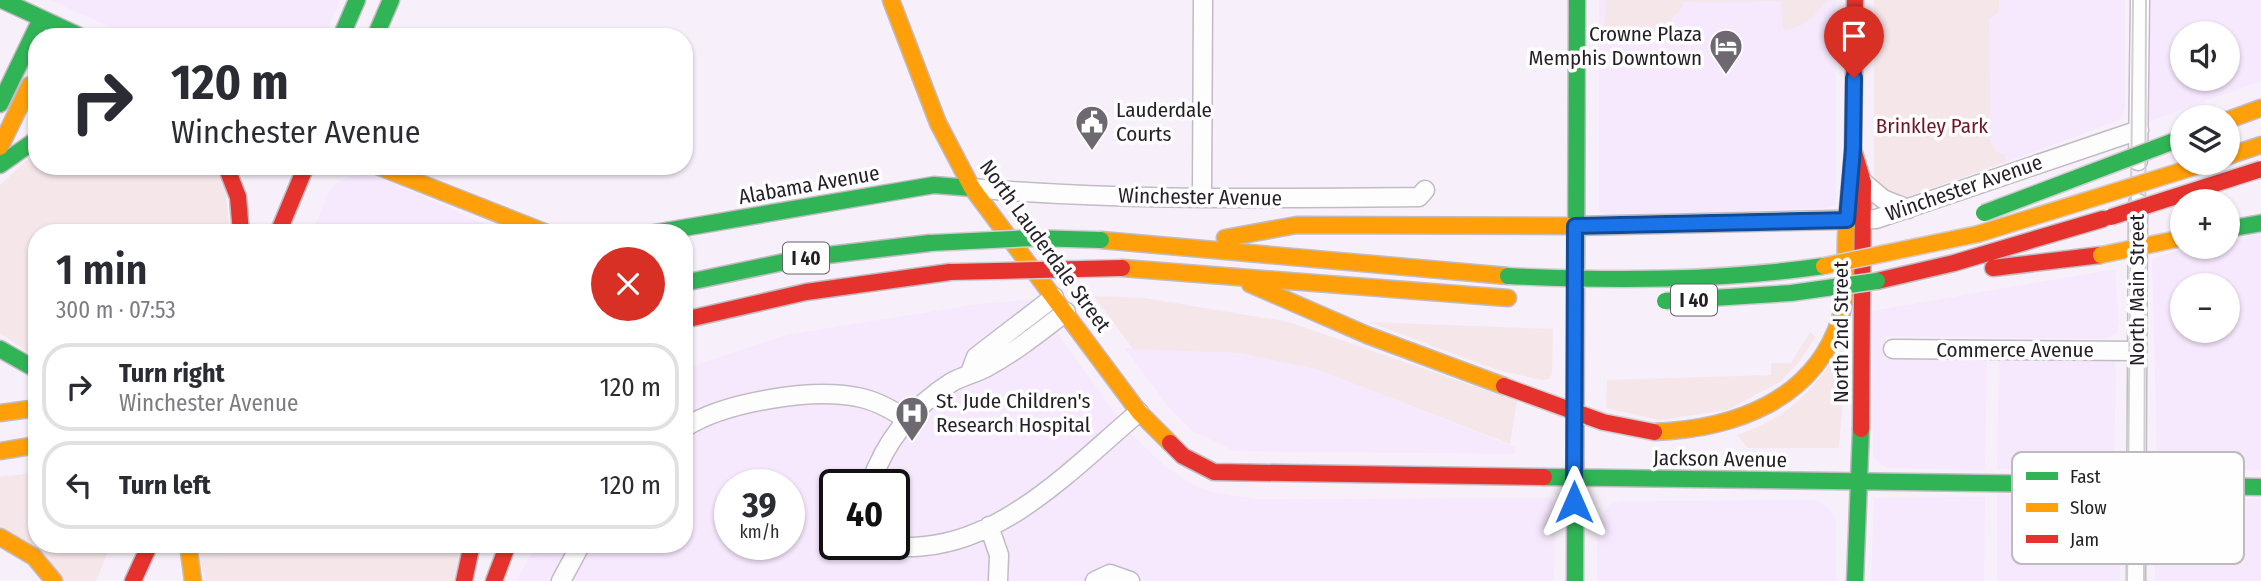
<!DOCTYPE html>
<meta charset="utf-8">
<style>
:root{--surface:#fff;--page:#f7f7f7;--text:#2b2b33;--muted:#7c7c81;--line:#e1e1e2}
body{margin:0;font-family:"Fira Sans Condensed",sans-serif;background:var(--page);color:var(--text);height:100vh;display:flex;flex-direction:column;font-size:26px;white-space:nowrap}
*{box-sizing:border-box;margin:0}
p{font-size:23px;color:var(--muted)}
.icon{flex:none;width:38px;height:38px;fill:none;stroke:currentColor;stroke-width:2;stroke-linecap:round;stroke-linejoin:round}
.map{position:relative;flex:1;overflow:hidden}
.details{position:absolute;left:28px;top:224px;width:665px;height:329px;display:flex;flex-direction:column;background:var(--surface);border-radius:28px;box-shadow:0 2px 5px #0004}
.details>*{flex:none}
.guide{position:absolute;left:28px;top:28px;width:665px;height:147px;border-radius:28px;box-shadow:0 2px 5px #0004;background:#fff;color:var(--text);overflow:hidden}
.controls{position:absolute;left:2170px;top:21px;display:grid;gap:14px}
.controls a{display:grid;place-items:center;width:70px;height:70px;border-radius:50%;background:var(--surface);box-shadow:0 2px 5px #0004;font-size:35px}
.speed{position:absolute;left:714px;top:469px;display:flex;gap:14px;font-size:35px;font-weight:700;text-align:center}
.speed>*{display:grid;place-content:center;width:91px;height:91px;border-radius:50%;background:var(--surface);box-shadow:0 2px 5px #0004;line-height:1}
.speed small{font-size:18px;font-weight:400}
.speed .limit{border:4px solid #111;border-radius:10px;background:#fff;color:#111}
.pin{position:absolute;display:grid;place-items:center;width:60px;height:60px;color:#fff;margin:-72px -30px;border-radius:50% 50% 50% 0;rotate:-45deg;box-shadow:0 0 7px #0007}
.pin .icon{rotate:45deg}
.me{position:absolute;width:77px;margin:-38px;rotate:0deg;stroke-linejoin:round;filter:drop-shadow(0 0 5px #0008)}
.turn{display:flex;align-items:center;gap:24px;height:147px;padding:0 28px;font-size:32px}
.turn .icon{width:91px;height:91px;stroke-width:2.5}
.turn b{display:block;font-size:49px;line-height:60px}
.round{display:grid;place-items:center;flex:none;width:74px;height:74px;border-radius:37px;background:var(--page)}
.head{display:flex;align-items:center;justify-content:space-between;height:119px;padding:0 28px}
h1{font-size:42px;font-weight:600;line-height:52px}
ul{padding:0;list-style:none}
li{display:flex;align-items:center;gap:21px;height:88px;margin:0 14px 10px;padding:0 14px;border:4px solid var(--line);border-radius:28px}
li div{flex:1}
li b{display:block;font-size:26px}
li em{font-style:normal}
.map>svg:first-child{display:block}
.built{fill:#f6e8fd;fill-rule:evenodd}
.green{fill:#f5e6ea}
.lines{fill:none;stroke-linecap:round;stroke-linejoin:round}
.street-casing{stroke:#c1bbc3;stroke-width:21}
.fast-casing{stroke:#c1bbc3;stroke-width:19}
.slow-casing{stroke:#c1bbc3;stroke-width:19}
.jam-casing{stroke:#c1bbc3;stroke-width:19}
.street{stroke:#fefdfe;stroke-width:18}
.fast{stroke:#30b455;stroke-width:16}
.slow{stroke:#ff9f0a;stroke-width:16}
.jam{stroke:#e5322d;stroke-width:16}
.tram{stroke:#d0ced1;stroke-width:2}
.fast-bridge-casing{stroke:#d0cdd2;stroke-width:19;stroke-linecap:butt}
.slow-bridge-casing{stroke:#d0cdd2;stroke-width:19;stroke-linecap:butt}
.jam-bridge-casing{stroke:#d0cdd2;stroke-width:19;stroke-linecap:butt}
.fast-bridge{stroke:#30b455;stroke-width:16}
.slow-bridge{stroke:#ff9f0a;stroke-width:16}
.jam-bridge{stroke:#e5322d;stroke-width:16}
.route-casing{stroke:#114b97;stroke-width:18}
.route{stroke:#1a73e8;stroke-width:12}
.labels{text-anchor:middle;stroke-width:7;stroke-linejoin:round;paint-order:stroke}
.shield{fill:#fefefe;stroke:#656267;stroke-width:2}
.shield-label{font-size:19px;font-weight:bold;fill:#241f26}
.poi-label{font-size:21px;fill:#241f26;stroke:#fefefe;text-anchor:start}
.park-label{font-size:21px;fill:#701426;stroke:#fefefe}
.street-label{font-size:21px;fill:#241f26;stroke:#fefefe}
.key{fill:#fefefe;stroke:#bdbbbd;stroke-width:2}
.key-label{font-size:19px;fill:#241f26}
</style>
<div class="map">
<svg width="2261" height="581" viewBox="0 0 2261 581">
<rect width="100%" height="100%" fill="#f7f0fa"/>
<path class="built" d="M 50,0 L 340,0 L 324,37 L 132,37 Z
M 1599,0 L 1836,0 L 1836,204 L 1827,208 L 1608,215 L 1599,211 Z
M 1999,0 L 2125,0 L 2125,107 L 2120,120 L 2006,162 L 2004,154 L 1995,151 L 1991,141 L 1989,20 L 1999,11 Z
M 2149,0 L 2261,0 L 2261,81 L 2148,122 ZM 2182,33 L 2228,33 L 2228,79 L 2182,79 Z
M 365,174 L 377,176 L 505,233 L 312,233 L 329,191 L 337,183 L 350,176 Z
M 2261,234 L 2261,470 L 2167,471 L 2157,459 L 2152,259 L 2189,247 L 2228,247 L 2228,239 ZM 2182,285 L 2228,285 L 2228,331 L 2182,331 Z
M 2115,269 L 2119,322 L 2116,334 L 2105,339 L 1886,336 L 1887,358 L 1987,358 L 1985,470 L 1886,468 L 1873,457 L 1872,311 Z
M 1033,299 L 1127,430 L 1166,467 L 1190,483 L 1212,492 L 1255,499 L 1551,498 L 1555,505 L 1554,581 L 516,581 L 537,544 L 684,544 L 684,372 L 701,363 L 786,335 L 972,305 ZM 730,485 L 789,485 L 789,544 L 730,544 ZM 835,485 L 894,485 L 894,544 L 835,544 Z
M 1125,348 L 1239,353 L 1316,369 L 1515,447 L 1515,454 L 1234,451 L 1191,430 L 1170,409 Z
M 1999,356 L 2112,357 L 2116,365 L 2114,469 L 1997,469 Z
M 1997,494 L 2104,494 L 2121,498 L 2120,581 L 1997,581 Z
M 2154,494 L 2173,498 L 2261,499 L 2261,581 L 2155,581 L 2156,510 L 2149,509 L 2148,500 Z
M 1985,497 L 1984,581 L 1871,581 L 1874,498 Z
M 1816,500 L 1830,510 L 1836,522 L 1836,581 L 1597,581 L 1597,523 L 1609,505 L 1620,501 Z"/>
<path class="green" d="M 1606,0 L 1828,0 C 1815,15 1804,29 1783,30 L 1781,1 L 1683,2 L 1680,11 L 1672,17 L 1672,29 L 1604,31 Z
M 1874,0 L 1999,0 L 1999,11 L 1989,20 L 1991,141 L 1995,151 L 2004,154 L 2006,162 L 1903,198 C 1889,198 1878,188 1874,174 Z
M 37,151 L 37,166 L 212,166 L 225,185 L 230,233 L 37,233 L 37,358 L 0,333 L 0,185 Z
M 1094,296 L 1145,298 L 1289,322 L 1517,401 L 1510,444 L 1316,369 L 1239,353 L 1133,349 Z
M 1369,322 L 1553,329 L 1552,374 L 1549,379 L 1542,380 L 1497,370 Z
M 1810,332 L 1816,337 L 1799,362 L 1780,382 L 1727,410 L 1659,420 L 1606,408 L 1607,380 L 1771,375 L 1771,363 L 1791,363 Z
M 1848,338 L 1839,448 L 1748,448 L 1737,435 C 1795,415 1815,387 1848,338 Z
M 37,472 L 37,544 L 111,544 L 96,581 L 62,581 L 0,527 L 0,477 Z
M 195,544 L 462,544 L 454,581 L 206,581 Z"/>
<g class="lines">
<defs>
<path id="street" d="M 2138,161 L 2140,0
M 1863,182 L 1883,199 L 1908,209
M 972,188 C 1120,201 1270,198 1419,197 L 1425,190
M 1202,197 L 1203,0
M 1575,226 L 1876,219 L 2139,130
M 1893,349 L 2137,351
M 970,373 L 976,357 L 1054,297
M 684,428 C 724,402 811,388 857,397 C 875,400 891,409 906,419
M 870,485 C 885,441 912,407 952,382 C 963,376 976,373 987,367 C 1015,352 1040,332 1066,312
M 989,526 L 999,555 L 998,581
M 894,543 C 905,549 913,547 925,546 C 1009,538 1077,464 1139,412
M 561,581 L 581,544
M 1095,581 L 1110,574 L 1130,581
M 2136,581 L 2138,203"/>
<path id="fast" d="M 2,0 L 82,37
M 341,37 L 357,0
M 375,37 L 391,0
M 0,104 L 41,19
M 0,165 L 37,139
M 2228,229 L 2261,223
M 654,233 L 934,185 L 972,188
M 684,283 L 803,258 L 930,243
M 0,349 L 37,370
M 1544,477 L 2261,487
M 1575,581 L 1577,0
M 1855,581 L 1861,429"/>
<path id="slow" d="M 891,0 L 938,123 L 972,188 L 1139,412 L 1170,443
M 2228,120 L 2261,108
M 0,147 L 30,85
M 2228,156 L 2261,145
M 377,166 L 547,233
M 1225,238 L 1297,225 L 1575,226
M 1101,240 L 1508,276
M 1122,268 L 1508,298
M 1250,284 L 1367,335 L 1504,386
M 0,413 L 37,408
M 1654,432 C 1733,429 1814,401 1840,319 C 1848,294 1845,265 1846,239 C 1847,209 1851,179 1853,149
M 0,451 L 37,445
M 0,537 L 34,557 L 54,581
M 188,544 L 193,581"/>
<path id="jam" d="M 1855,0 L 1853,149 L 1863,182 L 1861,429
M 226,166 L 238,197 L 241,233
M 278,233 L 306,166
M 1993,268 L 2101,255
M 1877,281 L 1954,263 L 2103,219
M 684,320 L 806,292 L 950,272
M 1170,443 L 1183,456 L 1214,472 L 1544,477
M 133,581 L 150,544
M 464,581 L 472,544
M 494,581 L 508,544"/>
</defs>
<use href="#street" class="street-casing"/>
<use href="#fast" class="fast-casing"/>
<use href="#slow" class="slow-casing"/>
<use href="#jam" class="jam-casing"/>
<use href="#street" class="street"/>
<use href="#fast" class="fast"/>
<use href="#slow" class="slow"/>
<use href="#jam" class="jam"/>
<path class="tram" d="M 2127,581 L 2133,0
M 2144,581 L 2146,0"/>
<defs>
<path id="fast-bridge" d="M 1984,213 L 2182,138
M 930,243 L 1033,238 L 1101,240
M 1508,276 C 1614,281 1719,281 1824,266
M 1665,301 L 1791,293 L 1877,281"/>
<path id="slow-bridge" d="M 2101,255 L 2182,238
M 1824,266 L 1978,234 L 2207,163"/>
<path id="jam-bridge" d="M 2111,217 L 2261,169
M 950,272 L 1122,268
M 1504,386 L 1603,422 L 1654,432"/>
</defs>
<use href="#fast-bridge" class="fast-bridge-casing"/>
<use href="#slow-bridge" class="slow-bridge-casing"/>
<use href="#jam-bridge" class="jam-bridge-casing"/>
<use href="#fast-bridge" class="fast-bridge"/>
<use href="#slow-bridge" class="slow-bridge"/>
<use href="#jam-bridge" class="jam-bridge"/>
</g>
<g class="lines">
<defs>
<path id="route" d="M 1574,502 L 1575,226 L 1847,220 L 1853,149 L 1854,78"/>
</defs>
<use href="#route" class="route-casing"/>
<use href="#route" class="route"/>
</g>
<defs>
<symbol id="hotel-pin" viewBox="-11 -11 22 30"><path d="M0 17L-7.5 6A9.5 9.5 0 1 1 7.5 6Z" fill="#6e6870" stroke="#fefefe"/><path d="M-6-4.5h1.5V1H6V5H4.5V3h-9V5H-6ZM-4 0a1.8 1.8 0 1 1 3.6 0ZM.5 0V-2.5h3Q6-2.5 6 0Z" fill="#fff"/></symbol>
<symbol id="civic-pin" viewBox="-11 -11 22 30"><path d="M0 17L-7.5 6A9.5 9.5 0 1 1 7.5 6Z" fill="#6e6870" stroke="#fefefe"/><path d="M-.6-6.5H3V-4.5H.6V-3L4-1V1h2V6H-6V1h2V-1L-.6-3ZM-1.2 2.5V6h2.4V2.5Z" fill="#fff"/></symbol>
<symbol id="hospital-pin" viewBox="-11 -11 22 30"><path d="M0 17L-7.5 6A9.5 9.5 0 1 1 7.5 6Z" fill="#6e6870" stroke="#fefefe"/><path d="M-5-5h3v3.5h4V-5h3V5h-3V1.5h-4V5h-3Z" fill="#fff"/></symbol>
</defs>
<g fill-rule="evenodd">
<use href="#hotel-pin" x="1707" y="27" width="38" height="52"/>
<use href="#civic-pin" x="1073" y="103" width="38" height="52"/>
<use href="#hospital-pin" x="893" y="394" width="38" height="52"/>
</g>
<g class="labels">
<g class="shield">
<rect x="783" y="242.5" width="46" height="31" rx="5"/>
<rect x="1671" y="284.5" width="46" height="31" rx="5"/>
</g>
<g class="shield-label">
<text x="806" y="265">I 40</text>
<text x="1694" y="307">I 40</text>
</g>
<g class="poi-label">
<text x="1702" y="41" text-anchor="end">Crowne Plaza<tspan x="1702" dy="24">Memphis Downtown</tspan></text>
<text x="1116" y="117">Lauderdale<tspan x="1116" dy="24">Courts</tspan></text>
<text x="936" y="408">St. Jude Children's<tspan x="936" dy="24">Research Hospital</tspan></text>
</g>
<g class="park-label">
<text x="1932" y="133">Brinkley Park</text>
</g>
<g class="street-label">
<text transform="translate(809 185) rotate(-10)" y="7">Alabama Avenue</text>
<text transform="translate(1964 188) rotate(-19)" y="7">Winchester Avenue</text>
<text transform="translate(1200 197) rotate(1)" y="7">Winchester Avenue</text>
<text transform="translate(1045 246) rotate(54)" y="7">North Lauderdale Street</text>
<text transform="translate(2137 290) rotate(-90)" y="7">North Main Street</text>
<text transform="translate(1841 332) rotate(-90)" y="7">North 2nd Street</text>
<text x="2015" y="357">Commerce Avenue</text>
<text transform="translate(1720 459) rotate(1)" y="7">Jackson Avenue</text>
</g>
</g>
<rect x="2012" y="452" width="232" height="112" rx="10" class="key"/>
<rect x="2026" y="472" width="32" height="8" fill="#30b455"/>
<rect x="2026" y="503" width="32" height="9" fill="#ff9f0a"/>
<rect x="2026" y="535" width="32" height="8" fill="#e5322d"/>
<g class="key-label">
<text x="2070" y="483">Fast</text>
<text x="2070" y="514">Slow</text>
<text x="2070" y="546">Jam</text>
</g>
</svg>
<div class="controls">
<a><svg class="icon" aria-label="sound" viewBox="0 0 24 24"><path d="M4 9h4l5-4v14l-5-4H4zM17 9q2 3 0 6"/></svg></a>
<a><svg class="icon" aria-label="layers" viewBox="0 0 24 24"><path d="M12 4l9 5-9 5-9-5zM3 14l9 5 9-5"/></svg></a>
<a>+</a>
<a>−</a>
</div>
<div class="speed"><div>39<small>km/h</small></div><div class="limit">40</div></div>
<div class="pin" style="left:1854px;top:78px;background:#d93025"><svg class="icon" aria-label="arrive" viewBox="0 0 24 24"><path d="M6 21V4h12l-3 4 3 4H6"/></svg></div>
<svg class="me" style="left:1574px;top:502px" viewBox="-20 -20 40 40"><path d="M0-17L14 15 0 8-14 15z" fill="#1a73e8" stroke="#fff" stroke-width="4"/></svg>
<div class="guide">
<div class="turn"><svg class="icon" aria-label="right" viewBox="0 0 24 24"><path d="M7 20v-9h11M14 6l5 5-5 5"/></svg><div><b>120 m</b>Winchester Avenue</div></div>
</div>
<section class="details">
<div class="head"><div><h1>1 min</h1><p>300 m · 07:53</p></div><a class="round" style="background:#d93025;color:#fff"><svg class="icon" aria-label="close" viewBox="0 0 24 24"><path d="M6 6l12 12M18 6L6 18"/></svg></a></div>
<ul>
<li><svg class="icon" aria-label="right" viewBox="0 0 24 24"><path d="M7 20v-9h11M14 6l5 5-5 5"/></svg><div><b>Turn right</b><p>Winchester Avenue</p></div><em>120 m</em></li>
<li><svg class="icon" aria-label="left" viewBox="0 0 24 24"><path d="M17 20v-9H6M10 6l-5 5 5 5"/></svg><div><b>Turn left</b></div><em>120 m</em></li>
</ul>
</section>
</div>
